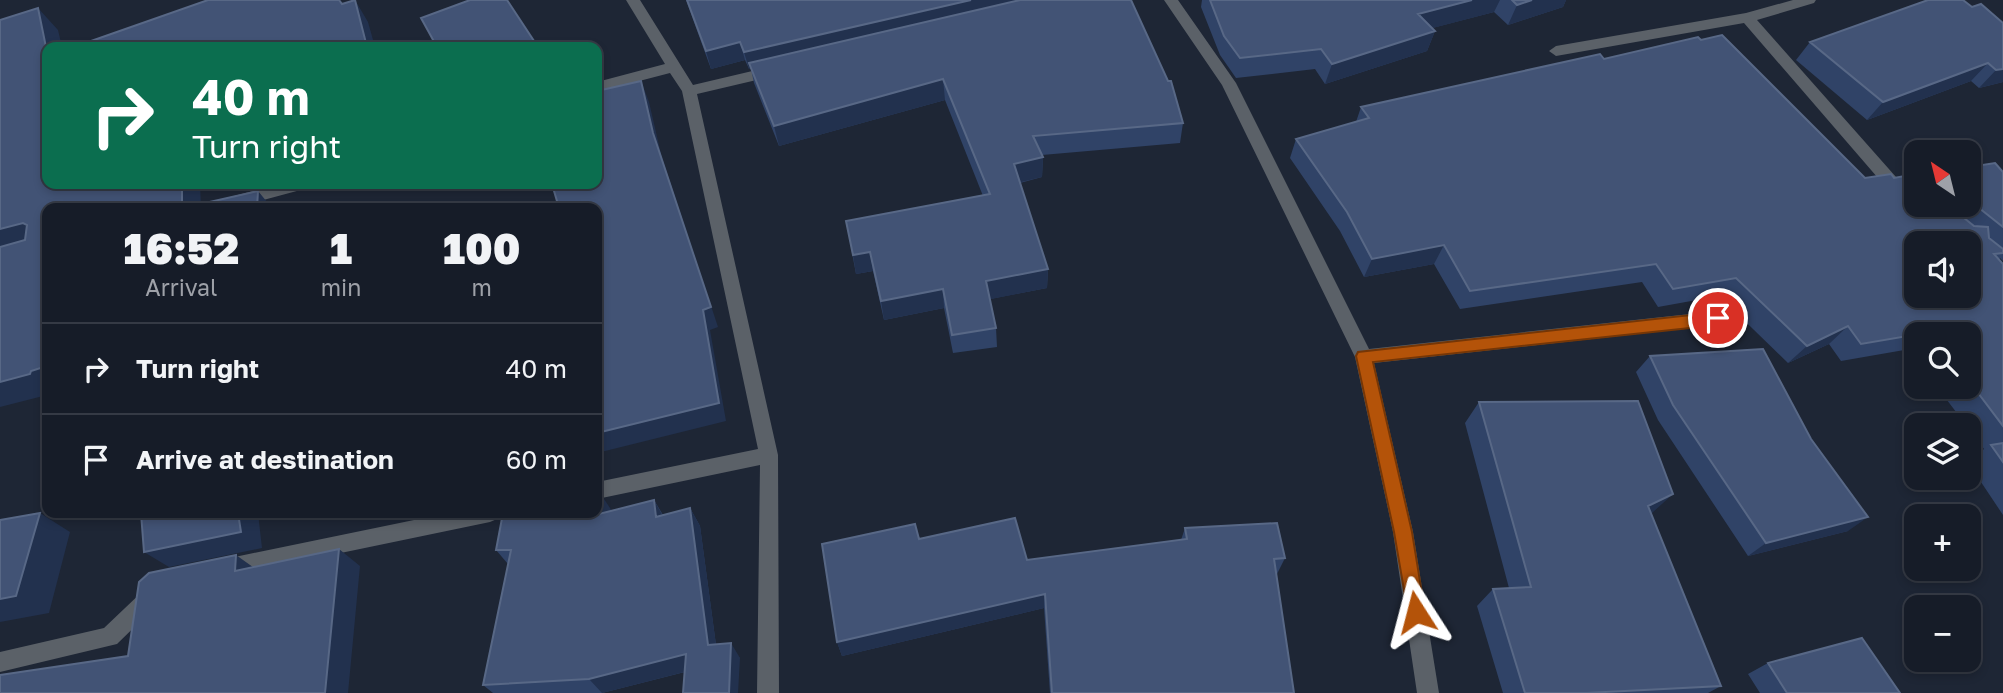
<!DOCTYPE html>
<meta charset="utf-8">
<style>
:root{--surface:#161c28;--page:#232934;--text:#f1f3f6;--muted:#9ea1a8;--line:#353a45}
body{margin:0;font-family:"Golos Text",sans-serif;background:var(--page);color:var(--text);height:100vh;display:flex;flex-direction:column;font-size:26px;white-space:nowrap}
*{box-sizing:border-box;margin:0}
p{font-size:23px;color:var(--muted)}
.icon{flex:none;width:38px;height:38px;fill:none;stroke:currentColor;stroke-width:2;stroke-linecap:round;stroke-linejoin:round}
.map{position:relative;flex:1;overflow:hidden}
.details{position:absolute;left:42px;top:203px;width:560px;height:315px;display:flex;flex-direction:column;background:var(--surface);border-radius:14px;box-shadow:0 4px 10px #0003,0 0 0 2px var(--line)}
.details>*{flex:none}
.hud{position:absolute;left:42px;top:42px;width:560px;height:147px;border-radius:14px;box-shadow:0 4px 10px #0003,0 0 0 2px var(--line);background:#0b6e4f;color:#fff;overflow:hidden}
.needle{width:46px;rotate:325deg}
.controls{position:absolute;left:1904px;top:140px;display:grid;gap:14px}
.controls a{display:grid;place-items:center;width:77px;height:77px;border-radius:14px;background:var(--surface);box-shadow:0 4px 10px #0003,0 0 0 2px var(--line);font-size:35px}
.pin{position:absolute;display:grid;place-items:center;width:60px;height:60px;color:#fff;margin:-30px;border:4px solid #fff;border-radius:50%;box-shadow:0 2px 7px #0007}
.me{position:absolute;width:77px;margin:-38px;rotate:351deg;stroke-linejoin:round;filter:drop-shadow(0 0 5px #0008)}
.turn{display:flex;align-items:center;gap:24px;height:147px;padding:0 35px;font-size:32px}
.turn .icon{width:91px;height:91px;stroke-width:2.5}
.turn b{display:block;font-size:49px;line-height:60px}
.eta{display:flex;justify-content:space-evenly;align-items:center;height:119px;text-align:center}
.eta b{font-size:42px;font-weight:800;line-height:49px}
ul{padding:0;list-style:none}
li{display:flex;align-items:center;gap:21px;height:91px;padding:0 35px;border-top:2px solid var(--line)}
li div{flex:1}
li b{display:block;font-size:26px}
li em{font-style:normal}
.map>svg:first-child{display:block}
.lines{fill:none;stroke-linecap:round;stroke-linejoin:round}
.minor{fill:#5b6168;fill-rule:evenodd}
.wall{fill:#304367}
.shaded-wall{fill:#22314e}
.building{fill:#425375;stroke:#586886;stroke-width:2;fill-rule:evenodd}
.route{fill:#b45309;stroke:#753606;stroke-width:2}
</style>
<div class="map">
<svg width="2003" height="693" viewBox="0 0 2003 693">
<rect width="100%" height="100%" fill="#1e2635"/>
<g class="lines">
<path class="minor" d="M 626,0 L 640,0 L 693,85 L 774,66 L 781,71 L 774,76 L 697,94 L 778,455 L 779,693 L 757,693 L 760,465 L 597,499 L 597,482 L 758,449 L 682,91 L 670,73 L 597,92 L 597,82 L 665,64 Z
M 1164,0 L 1178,0 L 1236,83 L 1369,349 L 1718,311 L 1724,313 L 1727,318 L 1724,323 L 1718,325 L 1374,363 L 1413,532 L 1439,693 L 1417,693 L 1393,532 L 1355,357 L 1222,85 Z
M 1793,0 L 1816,0 L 1814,3 L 1757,20 L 1896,177 L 1916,194 L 1916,205 L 1923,205 L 1922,207 L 1910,207 L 1884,185 L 1744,23 L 1556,56 L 1549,51 L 1556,46 L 1746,13 Z
M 280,184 L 310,184 L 308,188 L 233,208 L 203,208 L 211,202 Z
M 448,513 L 500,513 L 497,519 L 490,522 L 225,577 L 218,575 L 215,568 L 218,561 L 225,559 Z
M 152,586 L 159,589 L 162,596 L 159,603 L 117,644 L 0,672 L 0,652 L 104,628 L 145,589 Z"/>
</g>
<path class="wall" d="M 686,0 L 1053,0 L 1183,123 L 1180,143 L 1042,155 L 1043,157 L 1042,177 L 1020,183 L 1048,269 L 1047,288 L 990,299 L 996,328 L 997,347 L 953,353 L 944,308 L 884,320 L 873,271 L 856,274 L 846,221 L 983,196 L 945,100 L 779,146 L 754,83 L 751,69 L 749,69 L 745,60 L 711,69 Z
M 1202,0 L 1566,0 L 1563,7 L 1508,25 L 1494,12 L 1432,28 L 1435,31 L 1427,51 L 1325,84 L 1315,69 L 1236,78 L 1220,55 L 1201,7 Z
M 1972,7 L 2003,23 L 2003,82 L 1979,88 L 1971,81 L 1867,120 L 1796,60 L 1810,42 Z
M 1604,59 L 1865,178 L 1916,205 L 1969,205 L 1969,167 L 2003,172 L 2003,261 L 2000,258 L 1999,260 L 2003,264 L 2003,515 L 1969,464 L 1969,460 L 1984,449 L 1969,429 L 1969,425 L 1966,425 L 1937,387 L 1969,387 L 1969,334 L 1916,334 L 1916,358 L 1910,349 L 1841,361 L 1829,344 L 1788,363 L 1719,296 L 1658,307 L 1642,282 L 1460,309 L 1434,264 L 1364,277 L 1340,231 L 1290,158 L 1296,139 L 1356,122 L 1361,107 Z
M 1650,356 L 1848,531 L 1748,556 L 1658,420 L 1636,372 Z
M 1479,402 L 1651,513 L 1721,686 L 1708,693 L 1503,693 L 1477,606 L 1493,589 L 1509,588 L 1465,423 Z
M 654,500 L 663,515 L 690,508 L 700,526 L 716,645 L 740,658 L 602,693 L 493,693 L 483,685 L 508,564 L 496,550 L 611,511 Z
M 1185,528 L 1285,558 L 1277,574 L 1276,574 L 1294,693 L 1050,693 L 1044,608 L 842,656 L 837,642 L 919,539 L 1027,560 L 1181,540 Z
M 1768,663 L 1900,693 L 1760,693 L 1748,674 Z"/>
<path class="shaded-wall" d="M 355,0 L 368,22 L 375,47 L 367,47 Z
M 971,0 L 1033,0 L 749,63 L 751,69 L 749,69 L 744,52 Z
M 1472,0 L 1500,0 L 1494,12 L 1410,34 L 1418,14 Z
M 1532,0 L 1566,0 L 1563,7 L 1508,25 L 1517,5 Z
M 38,8 L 58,30 L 62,47 L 47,47 L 47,52 Z
M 1435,31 L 1427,51 L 1325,84 L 1332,64 Z
M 740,42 L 745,60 L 711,69 L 706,51 Z
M 1988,63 L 1971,81 L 1867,120 L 1883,102 Z
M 2003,69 L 2003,82 L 1979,88 L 1996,70 Z
M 943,79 L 945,100 L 779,146 L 774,126 Z
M 641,81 L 649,102 L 661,154 L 718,327 L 710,330 L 726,421 L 597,453 L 597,433 L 703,310 L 653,133 Z
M 1043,157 L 1042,177 L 1013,184 L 1014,164 Z
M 182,184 L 200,184 L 201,208 L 182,208 Z
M 503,184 L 523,184 L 505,188 Z
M 258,191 L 272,208 L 257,208 Z
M 23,223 L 46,243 L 0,250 L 0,229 Z
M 1444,245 L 1434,264 L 1364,277 L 1372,259 Z
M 870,252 L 873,271 L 856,274 L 853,255 Z
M 1048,269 L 1047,288 L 986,300 L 986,281 Z
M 943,289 L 944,308 L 884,320 L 881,301 Z
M 1848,326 L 1829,344 L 1788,363 L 1807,346 Z
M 47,366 L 47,395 L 0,407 L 0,382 Z
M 1673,494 L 1652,513 L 1628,525 L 1648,506 Z
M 602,496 L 614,514 L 599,514 Z
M 654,500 L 664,518 L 656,517 Z
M 690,508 L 700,526 L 718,660 L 708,645 Z
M 40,513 L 70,532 L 49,613 L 0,622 L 0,599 Z
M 238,513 L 258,513 L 262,548 L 169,567 L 144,552 Z
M 1868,517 L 1848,531 L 1748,556 L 1766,543 Z
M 339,549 L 360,566 L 348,693 L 325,693 Z
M 236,555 L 260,572 L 235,571 Z
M 1045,594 L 1044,608 L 842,656 L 837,642 Z
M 731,643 L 740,658 L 738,693 L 729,693 Z
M 686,654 L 696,669 L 602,693 L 589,679 Z"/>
<path class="building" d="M 208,0 L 339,0 L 342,4 L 355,0 L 367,47 L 74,47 Z
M 470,0 L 507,0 L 538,47 L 437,47 L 421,18 Z
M 687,0 L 971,0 L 744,52 L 740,42 L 706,51 Z
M 1020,0 L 1131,0 L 1168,81 L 1171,81 L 1183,123 L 1033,136 L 1043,157 L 1014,164 L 1048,269 L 986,281 L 996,328 L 952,335 L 943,289 L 881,301 L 870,252 L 853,255 L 846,221 L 990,194 L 943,79 L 774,126 L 749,63 Z
M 1210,0 L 1472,0 L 1418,14 L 1435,31 L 1332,64 L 1321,49 L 1240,58 L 1224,36 Z
M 1512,0 L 1532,0 L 1517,5 Z
M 1928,0 L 1963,0 L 1972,7 L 1981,4 L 2003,23 L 2003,69 L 1996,70 L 1988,63 L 1883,102 L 1810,42 Z
M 38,8 L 47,52 L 47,184 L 182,184 L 182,208 L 47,208 L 47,366 L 31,371 L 30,374 L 0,382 L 0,247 L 25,240 L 27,225 L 23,223 L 0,229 L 0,20 Z
M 1722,35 L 1865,178 L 1891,174 L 1894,178 L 1910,175 L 1916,180 L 1916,205 L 1948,205 L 1974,226 L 1988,227 L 1989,238 L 2003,249 L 2003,253 L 1994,254 L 2003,264 L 2003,426 L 1969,381 L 1969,334 L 1933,334 L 1931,332 L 1861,344 L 1848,326 L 1807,346 L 1736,278 L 1673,289 L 1656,264 L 1470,291 L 1444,245 L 1372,259 L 1347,212 L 1296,139 L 1369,118 L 1361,107 L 1600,54 L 1604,59 L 1698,37 L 1701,40 ZM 1916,243 L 1969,243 L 1969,296 L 1916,296 Z
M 641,81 L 653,133 L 711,307 L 703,310 L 719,403 L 597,433 L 597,208 L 559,208 L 552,184 L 597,184 L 597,91 Z
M 1995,163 L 2003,172 L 2003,227 L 1969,200 L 1969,167 Z
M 258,191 L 257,208 L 183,208 Z
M 1763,349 L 1811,439 L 1868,517 L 1766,543 L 1673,405 L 1650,356 Z
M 1638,401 L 1673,494 L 1648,506 L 1721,686 L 1586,693 L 1525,693 L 1493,589 L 1531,587 L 1479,402 Z
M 2003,443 L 2003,462 L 1991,445 Z
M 602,496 L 599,514 L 654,500 L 656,517 L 690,508 L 708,645 L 731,643 L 729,693 L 683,693 L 686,654 L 589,679 L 483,685 L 511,550 L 496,550 L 503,513 L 597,513 L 597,497 Z
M 40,513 L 16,596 L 0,599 L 0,520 Z
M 141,513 L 238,513 L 241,532 L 144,552 Z
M 1015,518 L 1027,560 L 1187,539 L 1185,528 L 1277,523 L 1285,558 L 1274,559 L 1294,693 L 1052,693 L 1045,594 L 837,642 L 822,544 L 915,524 L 919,539 Z
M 339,549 L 325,693 L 0,693 L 0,675 L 128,656 L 139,582 L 149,573 L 236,555 L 235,571 Z
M 1862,638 L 1900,693 L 1787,693 L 1768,663 Z"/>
<path class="route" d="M 1718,312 L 1726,318 L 1718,325 L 1373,362 L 1412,532 L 1425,612 L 1422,619 L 1416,621 L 1409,619 L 1394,532 L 1356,356 L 1358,352 Z"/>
</svg>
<div class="controls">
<a><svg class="needle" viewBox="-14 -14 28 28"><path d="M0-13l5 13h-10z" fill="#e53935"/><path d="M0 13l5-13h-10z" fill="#9ea1a8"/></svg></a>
<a><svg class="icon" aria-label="sound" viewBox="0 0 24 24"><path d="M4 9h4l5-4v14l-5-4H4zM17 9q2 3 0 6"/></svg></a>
<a><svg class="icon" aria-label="search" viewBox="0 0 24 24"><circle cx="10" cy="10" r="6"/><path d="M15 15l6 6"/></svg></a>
<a><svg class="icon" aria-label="layers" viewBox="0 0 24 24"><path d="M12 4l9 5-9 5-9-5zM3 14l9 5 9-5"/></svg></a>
<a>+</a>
<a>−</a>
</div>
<div class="pin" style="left:1718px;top:318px;background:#d93025"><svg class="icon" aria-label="arrive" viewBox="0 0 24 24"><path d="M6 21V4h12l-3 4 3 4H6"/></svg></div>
<svg class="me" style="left:1416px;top:612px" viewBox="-20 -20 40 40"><path d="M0-17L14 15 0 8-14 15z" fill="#b45309" stroke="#fff" stroke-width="4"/></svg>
<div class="hud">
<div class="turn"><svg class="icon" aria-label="right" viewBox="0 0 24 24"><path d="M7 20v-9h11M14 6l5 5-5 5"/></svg><div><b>40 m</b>Turn right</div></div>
</div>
<section class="details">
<div class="eta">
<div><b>16:52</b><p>Arrival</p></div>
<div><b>1</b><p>min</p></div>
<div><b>100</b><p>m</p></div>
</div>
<ul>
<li><svg class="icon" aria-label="right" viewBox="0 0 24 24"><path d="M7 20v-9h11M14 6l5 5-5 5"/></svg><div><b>Turn right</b></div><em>40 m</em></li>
<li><svg class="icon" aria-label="arrive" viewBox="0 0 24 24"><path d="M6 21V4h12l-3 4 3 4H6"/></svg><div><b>Arrive at destination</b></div><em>60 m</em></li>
</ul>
</section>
</div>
